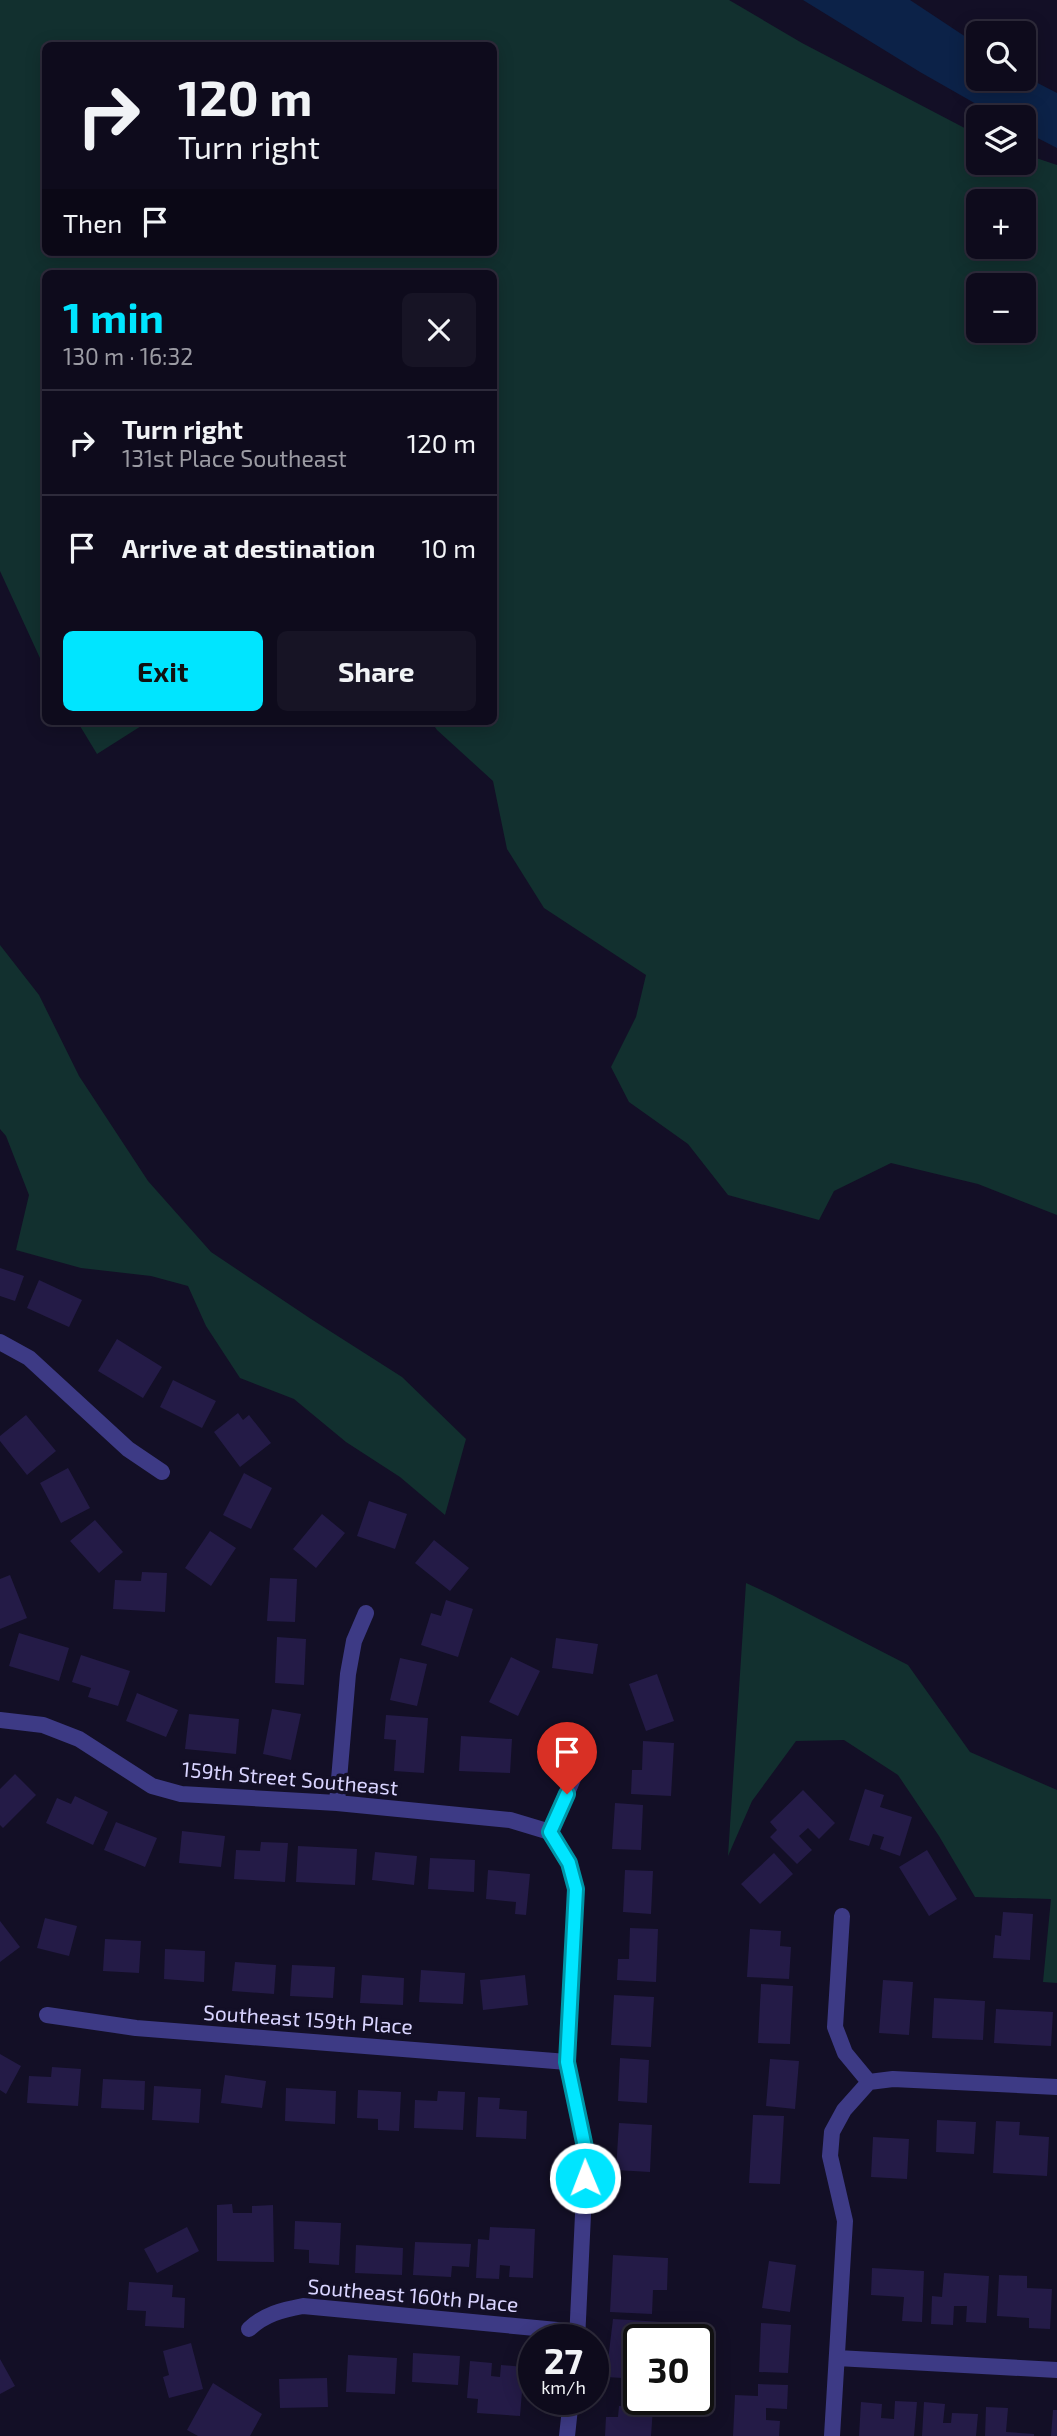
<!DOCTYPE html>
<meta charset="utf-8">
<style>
:root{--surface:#0e0b1c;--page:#171425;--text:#f1f3f6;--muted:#9b9ba3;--line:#2e2b3b;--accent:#00e5ff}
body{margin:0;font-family:"Exo 2",sans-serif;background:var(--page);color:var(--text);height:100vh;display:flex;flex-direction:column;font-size:26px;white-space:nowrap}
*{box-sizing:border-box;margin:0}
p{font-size:23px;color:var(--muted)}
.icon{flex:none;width:38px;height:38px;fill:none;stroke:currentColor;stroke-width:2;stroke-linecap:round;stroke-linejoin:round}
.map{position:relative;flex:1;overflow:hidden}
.drawer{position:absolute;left:42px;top:270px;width:455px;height:455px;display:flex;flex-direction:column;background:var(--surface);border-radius:10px;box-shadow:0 4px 18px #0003,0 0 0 2px var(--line)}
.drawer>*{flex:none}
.guide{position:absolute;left:42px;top:42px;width:455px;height:214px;border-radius:10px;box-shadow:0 4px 18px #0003,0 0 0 2px var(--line);background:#0e0b1c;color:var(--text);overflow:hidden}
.buttons{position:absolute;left:966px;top:21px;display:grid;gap:14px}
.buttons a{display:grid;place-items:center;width:70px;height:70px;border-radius:10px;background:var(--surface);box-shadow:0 4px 18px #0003,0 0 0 2px var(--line);font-size:35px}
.speed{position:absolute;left:518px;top:2324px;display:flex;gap:14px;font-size:35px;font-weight:700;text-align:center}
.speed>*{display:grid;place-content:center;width:91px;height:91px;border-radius:50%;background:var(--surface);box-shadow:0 4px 18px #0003,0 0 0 2px var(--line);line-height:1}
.speed small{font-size:18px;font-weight:400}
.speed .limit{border:4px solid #111;border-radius:10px;background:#fff;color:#111}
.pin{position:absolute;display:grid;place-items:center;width:60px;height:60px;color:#fff;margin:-72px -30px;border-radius:50% 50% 50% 0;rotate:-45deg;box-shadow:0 0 7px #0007}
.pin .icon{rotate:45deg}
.me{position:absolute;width:77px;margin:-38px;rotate:359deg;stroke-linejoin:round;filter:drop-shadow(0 0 5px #0008)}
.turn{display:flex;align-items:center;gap:24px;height:147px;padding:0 21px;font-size:32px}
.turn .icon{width:91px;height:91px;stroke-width:2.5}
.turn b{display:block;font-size:49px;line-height:60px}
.then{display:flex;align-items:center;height:66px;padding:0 21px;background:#0003;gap:14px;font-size:26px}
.round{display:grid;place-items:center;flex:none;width:74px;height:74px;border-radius:10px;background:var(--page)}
.head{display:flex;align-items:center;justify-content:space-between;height:119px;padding:0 21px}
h1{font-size:42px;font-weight:700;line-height:52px;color:var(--accent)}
.button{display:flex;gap:14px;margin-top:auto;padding:14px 21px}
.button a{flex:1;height:80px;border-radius:10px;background:var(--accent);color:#111;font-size:28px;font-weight:700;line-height:80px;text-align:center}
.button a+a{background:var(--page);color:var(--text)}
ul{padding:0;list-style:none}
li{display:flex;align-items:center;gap:21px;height:105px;padding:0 21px;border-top:2px solid var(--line)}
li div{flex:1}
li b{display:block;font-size:26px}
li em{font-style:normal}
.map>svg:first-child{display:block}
.green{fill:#12302f;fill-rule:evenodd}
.water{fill:#0c2248}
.building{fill:#241b47}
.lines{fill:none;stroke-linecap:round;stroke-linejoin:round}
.street{stroke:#3d3a85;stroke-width:16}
.route-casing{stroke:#0095a6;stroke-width:18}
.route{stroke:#00e5ff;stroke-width:12}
.labels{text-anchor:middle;stroke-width:7;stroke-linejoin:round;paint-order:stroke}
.street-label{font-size:21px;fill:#d9d4ff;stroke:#130f26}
</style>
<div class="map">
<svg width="1057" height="2436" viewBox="0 0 1057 2436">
<rect width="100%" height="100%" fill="#130f26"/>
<path class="green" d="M 0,0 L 729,0 L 802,43 L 978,135 L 978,163 L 1024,163 L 1024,154 L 1057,165 L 1057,1215 L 978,1184 L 891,1163 L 834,1191 L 819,1220 L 728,1195 L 688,1144 L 629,1102 L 611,1067 L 636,1017 L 646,975 L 544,908 L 507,849 L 493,781 L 437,730 L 431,721 L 494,721 L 494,273 L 46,273 L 45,669 L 0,571 ZM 46,46 L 494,46 L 494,252 L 46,252 ZM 978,201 L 1024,201 L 1024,247 L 978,247 ZM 978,285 L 1024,285 L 1024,331 L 978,331 Z
M 77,721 L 149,721 L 97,754 Z
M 0,945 L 39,995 L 79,1076 L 148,1181 L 211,1252 L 311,1319 L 402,1377 L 466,1439 L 445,1515 L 400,1477 L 346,1442 L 294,1399 L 240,1378 L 206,1326 L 188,1286 L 151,1276 L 81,1268 L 16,1250 L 29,1195 L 6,1136 L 0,1129 Z
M 746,1583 L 772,1595 L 908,1665 L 970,1752 L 1057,1790 L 1057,1983 L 1043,1982 L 1051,1899 L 975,1897 L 939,1836 L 898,1775 L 844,1740 L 796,1741 L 752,1801 L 728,1856 Z"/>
<path class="water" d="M 803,0 L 910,0 L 978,45 L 978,79 L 1024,79 L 1024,76 L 1057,93 L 1057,148 L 1024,131 L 1024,117 L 999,117 L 920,72 Z"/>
<path class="building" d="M 0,1268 L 24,1276 L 15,1301 L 0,1296 Z
M 39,1280 L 82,1300 L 69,1327 L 27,1308 Z
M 117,1339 L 162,1367 L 143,1398 L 98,1371 Z
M 173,1380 L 216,1401 L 202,1428 L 160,1407 Z
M 238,1413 L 243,1420 L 249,1415 L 271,1443 L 240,1467 L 214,1432 Z
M 26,1415 L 56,1451 L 27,1475 L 0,1441 L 0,1436 Z
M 68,1468 L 90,1508 L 61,1523 L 40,1483 Z
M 244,1473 L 272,1488 L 251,1529 L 223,1515 Z
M 369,1501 L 407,1514 L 395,1549 L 357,1536 Z
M 322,1514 L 345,1533 L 316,1568 L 293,1549 Z
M 95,1520 L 123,1552 L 99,1573 L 70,1541 Z
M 210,1531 L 236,1548 L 211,1586 L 185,1568 Z
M 434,1540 L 469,1568 L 450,1591 L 415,1563 Z
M 142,1572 L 167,1573 L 165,1612 L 113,1609 L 115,1580 L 141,1581 Z
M 10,1575 L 27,1618 L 0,1629 L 0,1579 Z
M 270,1578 L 297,1579 L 295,1622 L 267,1621 Z
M 446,1600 L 473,1609 L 458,1657 L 421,1645 L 431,1613 L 441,1616 Z
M 19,1633 L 69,1648 L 59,1681 L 9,1666 Z
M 277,1637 L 306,1639 L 304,1685 L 275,1683 Z
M 556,1638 L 598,1644 L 593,1674 L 552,1668 Z
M 81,1655 L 130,1671 L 118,1706 L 88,1697 L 91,1688 L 72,1682 Z
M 511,1657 L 540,1671 L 518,1716 L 489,1702 Z
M 400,1658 L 427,1664 L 417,1706 L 390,1700 Z
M 657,1674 L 674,1721 L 646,1731 L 629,1684 Z
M 137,1693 L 178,1710 L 166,1737 L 126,1721 Z
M 272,1709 L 301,1714 L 291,1760 L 263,1754 Z
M 189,1714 L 239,1719 L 236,1754 L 185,1749 Z
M 386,1715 L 428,1718 L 424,1773 L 394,1771 L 396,1740 L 384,1739 Z
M 461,1736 L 512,1739 L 510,1773 L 459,1771 Z
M 643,1741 L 674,1743 L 671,1796 L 631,1794 L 632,1770 L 642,1770 Z
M 15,1774 L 36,1795 L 3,1828 L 0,1825 L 0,1789 Z
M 865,1789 L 884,1795 L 880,1807 L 912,1817 L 900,1856 L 880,1849 L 884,1837 L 873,1834 L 869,1846 L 849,1840 Z
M 803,1790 L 835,1823 L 819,1839 L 808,1828 L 799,1836 L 812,1850 L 797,1864 L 770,1837 L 777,1830 L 770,1822 Z
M 75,1796 L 108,1812 L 93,1845 L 46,1823 L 57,1798 L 71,1804 Z
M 615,1803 L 643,1805 L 641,1850 L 612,1849 Z
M 116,1822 L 157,1838 L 145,1867 L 104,1850 Z
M 182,1831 L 225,1836 L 221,1867 L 179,1863 Z
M 261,1842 L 288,1843 L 285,1882 L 234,1879 L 236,1850 L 260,1851 Z
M 298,1846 L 357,1849 L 355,1885 L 296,1882 Z
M 927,1850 L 957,1899 L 929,1916 L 899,1867 Z
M 375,1852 L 417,1856 L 414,1885 L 372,1880 Z
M 774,1853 L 793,1874 L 760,1904 L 741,1884 Z
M 430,1858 L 475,1860 L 474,1892 L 428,1889 Z
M 488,1870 L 530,1874 L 526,1915 L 515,1914 L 516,1902 L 486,1899 Z
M 625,1870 L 653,1871 L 651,1914 L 623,1912 Z
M 1003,1912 L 1033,1914 L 1030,1960 L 993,1958 L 995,1935 L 1001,1936 Z
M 45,1918 L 77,1926 L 69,1956 L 37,1948 Z
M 0,1921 L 20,1947 L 0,1962 Z
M 630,1928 L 658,1929 L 656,1982 L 617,1980 L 618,1959 L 629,1959 Z
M 750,1929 L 781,1931 L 780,1946 L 791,1947 L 789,1979 L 747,1977 Z
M 105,1939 L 141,1941 L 139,1973 L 103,1971 Z
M 165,1949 L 205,1951 L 204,1982 L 164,1979 Z
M 235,1962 L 276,1965 L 274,1994 L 232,1991 Z
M 292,1965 L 335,1967 L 333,1998 L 290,1996 Z
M 421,1970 L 465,1973 L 463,2004 L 419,2002 Z
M 362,1975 L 404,1978 L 403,2005 L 360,2003 Z
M 525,1975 L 528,2005 L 483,2010 L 480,1980 Z
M 883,1980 L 913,1982 L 909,2035 L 879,2033 Z
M 761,1984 L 793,1986 L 790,2044 L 758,2043 Z
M 614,1995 L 654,1997 L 651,2047 L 611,2045 Z
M 934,1998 L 985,2001 L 983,2040 L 932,2038 Z
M 996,2009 L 1053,2012 L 1051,2046 L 994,2043 Z
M 0,2054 L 21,2066 L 6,2094 L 0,2090 Z
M 620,2058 L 649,2060 L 647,2103 L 618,2101 Z
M 770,2059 L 799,2061 L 795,2109 L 766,2106 Z
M 52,2067 L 81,2069 L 78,2106 L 27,2103 L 29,2076 L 51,2077 Z
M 225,2075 L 266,2081 L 262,2108 L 221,2103 Z
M 103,2079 L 145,2081 L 144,2110 L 101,2108 Z
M 154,2086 L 201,2089 L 199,2123 L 152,2120 Z
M 286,2088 L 336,2091 L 335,2124 L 285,2121 Z
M 358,2090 L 401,2092 L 399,2131 L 378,2130 L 378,2119 L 357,2118 Z
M 438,2091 L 465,2092 L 463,2130 L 414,2128 L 415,2100 L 437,2101 Z
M 478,2097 L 500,2098 L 499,2109 L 527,2111 L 526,2139 L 476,2137 Z
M 753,2115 L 784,2116 L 780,2184 L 749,2183 Z
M 937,2120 L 976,2122 L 974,2154 L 936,2152 Z
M 996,2121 L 1020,2122 L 1019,2135 L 1049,2137 L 1047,2176 L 993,2173 Z
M 619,2123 L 652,2125 L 650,2172 L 616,2170 Z
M 873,2137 L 909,2139 L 907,2179 L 871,2177 Z
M 232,2204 L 233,2213 L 252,2213 L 252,2206 L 273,2205 L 274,2262 L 217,2261 L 217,2205 Z
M 295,2221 L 341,2223 L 339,2265 L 309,2263 L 309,2250 L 294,2249 Z
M 187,2227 L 199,2251 L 157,2273 L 144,2249 Z
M 490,2227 L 535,2229 L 533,2278 L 509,2277 L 510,2266 L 500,2265 L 499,2279 L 476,2278 L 478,2239 L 489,2240 Z
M 415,2242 L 471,2244 L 469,2267 L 452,2266 L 451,2277 L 413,2275 Z
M 356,2245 L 403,2248 L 402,2275 L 355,2273 Z
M 613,2255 L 668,2258 L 667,2290 L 653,2290 L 652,2314 L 610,2312 Z
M 769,2261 L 796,2265 L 790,2312 L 762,2308 Z
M 872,2268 L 924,2271 L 922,2322 L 902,2321 L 904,2297 L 871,2295 Z
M 944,2273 L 989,2276 L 986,2323 L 966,2322 L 967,2306 L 954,2306 L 953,2325 L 931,2324 L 932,2296 L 942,2297 Z
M 999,2275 L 1027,2276 L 1027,2288 L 1052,2289 L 1050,2329 L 1029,2328 L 1029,2318 L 997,2316 Z
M 129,2282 L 173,2285 L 172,2297 L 185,2298 L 184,2328 L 145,2326 L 146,2311 L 127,2310 Z
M 613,2319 L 662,2322 L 661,2340 L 639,2340 L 639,2379 L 606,2377 Z
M 761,2323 L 791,2325 L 788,2373 L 759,2372 Z
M 191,2343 L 203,2389 L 169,2398 L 163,2377 L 169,2375 L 163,2351 Z
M 413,2353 L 460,2356 L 458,2385 L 412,2382 Z
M 348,2355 L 397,2358 L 395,2394 L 346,2392 Z
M 0,2359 L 15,2386 L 0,2394 Z
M 470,2361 L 492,2363 L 491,2376 L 500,2377 L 501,2365 L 524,2367 L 520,2416 L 477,2413 L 478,2399 L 467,2398 Z
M 327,2378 L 328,2407 L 280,2408 L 279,2379 Z
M 213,2383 L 262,2414 L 250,2436 L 198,2436 L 187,2430 Z
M 758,2384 L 788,2385 L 787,2409 L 766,2408 L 766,2420 L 780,2421 L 779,2436 L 733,2436 L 735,2395 L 758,2396 Z
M 895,2401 L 917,2402 L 914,2436 L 859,2436 L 861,2402 L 882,2404 L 881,2418 L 894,2419 Z
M 924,2402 L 945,2404 L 943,2423 L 951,2423 L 952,2413 L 978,2414 L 976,2436 L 922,2436 Z
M 619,2406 L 653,2408 L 651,2436 L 605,2436 L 606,2417 L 618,2417 Z
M 986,2407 L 1008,2408 L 1006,2432 L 1034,2434 L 1034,2436 L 985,2436 Z
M 1053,2410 L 1057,2410 L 1057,2436 L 1051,2436 Z"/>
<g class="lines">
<path class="street" d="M 0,1342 L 29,1358 L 128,1449 L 162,1472
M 0,1720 L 43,1725 L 79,1739 L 152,1786 L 181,1794 L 337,1803 L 510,1820 L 550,1832
M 337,1803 L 348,1674 L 354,1641 L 366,1613
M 550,1832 L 569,1863 L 576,1889 L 567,2062 L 586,2152 L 577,2340
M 550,1832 L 575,1774 L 581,1744
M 47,2015 L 136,2028 L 567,2062
M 869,2082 L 893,2079 L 1057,2087
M 249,2329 C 265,2314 282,2310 303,2306 L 578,2332
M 837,2358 L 1057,2370
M 567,2436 L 571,2399
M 832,2436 L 845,2221 L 830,2156 L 832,2132 L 844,2110 L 869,2082 L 845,2053 L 835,2027 L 842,1916"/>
</g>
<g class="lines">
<defs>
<path id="route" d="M 567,1794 L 550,1832 L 569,1863 L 576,1889 L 567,2062 L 586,2152 L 585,2178"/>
</defs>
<use href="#route" class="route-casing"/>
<use href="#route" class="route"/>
</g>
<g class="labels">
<g class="street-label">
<text transform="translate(290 1779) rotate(5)" y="7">159th Street Southeast</text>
<text transform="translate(308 2020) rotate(4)" y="7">Southeast 159th Place</text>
<text transform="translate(413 2296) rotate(5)" y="7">Southeast 160th Place</text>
</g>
</g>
</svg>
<div class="buttons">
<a><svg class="icon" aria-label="search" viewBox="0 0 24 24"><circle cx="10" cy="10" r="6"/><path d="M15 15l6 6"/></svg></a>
<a><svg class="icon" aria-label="layers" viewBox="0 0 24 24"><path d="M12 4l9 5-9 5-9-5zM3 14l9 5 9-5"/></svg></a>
<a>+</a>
<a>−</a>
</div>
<div class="speed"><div>27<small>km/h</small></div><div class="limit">30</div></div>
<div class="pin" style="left:567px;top:1794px;background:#d93025"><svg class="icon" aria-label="arrive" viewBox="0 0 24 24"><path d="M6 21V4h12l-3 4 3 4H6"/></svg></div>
<svg class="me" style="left:585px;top:2178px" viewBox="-20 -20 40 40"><circle r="17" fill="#00e5ff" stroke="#fff" stroke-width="3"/><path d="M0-11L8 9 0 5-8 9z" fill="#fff"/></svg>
<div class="guide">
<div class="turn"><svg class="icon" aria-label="right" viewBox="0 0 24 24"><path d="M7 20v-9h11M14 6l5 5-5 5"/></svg><div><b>120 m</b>Turn right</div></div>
<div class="then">Then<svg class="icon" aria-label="arrive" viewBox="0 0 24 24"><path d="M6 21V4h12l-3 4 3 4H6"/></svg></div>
</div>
<section class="drawer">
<div class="head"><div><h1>1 min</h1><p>130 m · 16:32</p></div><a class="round"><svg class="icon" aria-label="close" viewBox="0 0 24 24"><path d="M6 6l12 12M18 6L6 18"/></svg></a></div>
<ul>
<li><svg class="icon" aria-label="right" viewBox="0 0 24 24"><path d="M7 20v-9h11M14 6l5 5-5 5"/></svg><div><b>Turn right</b><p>131st Place Southeast</p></div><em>120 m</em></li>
<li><svg class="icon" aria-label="arrive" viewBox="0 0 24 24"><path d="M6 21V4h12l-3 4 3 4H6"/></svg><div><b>Arrive at destination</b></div><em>10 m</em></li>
</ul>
<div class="button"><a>Exit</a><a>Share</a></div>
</section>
</div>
